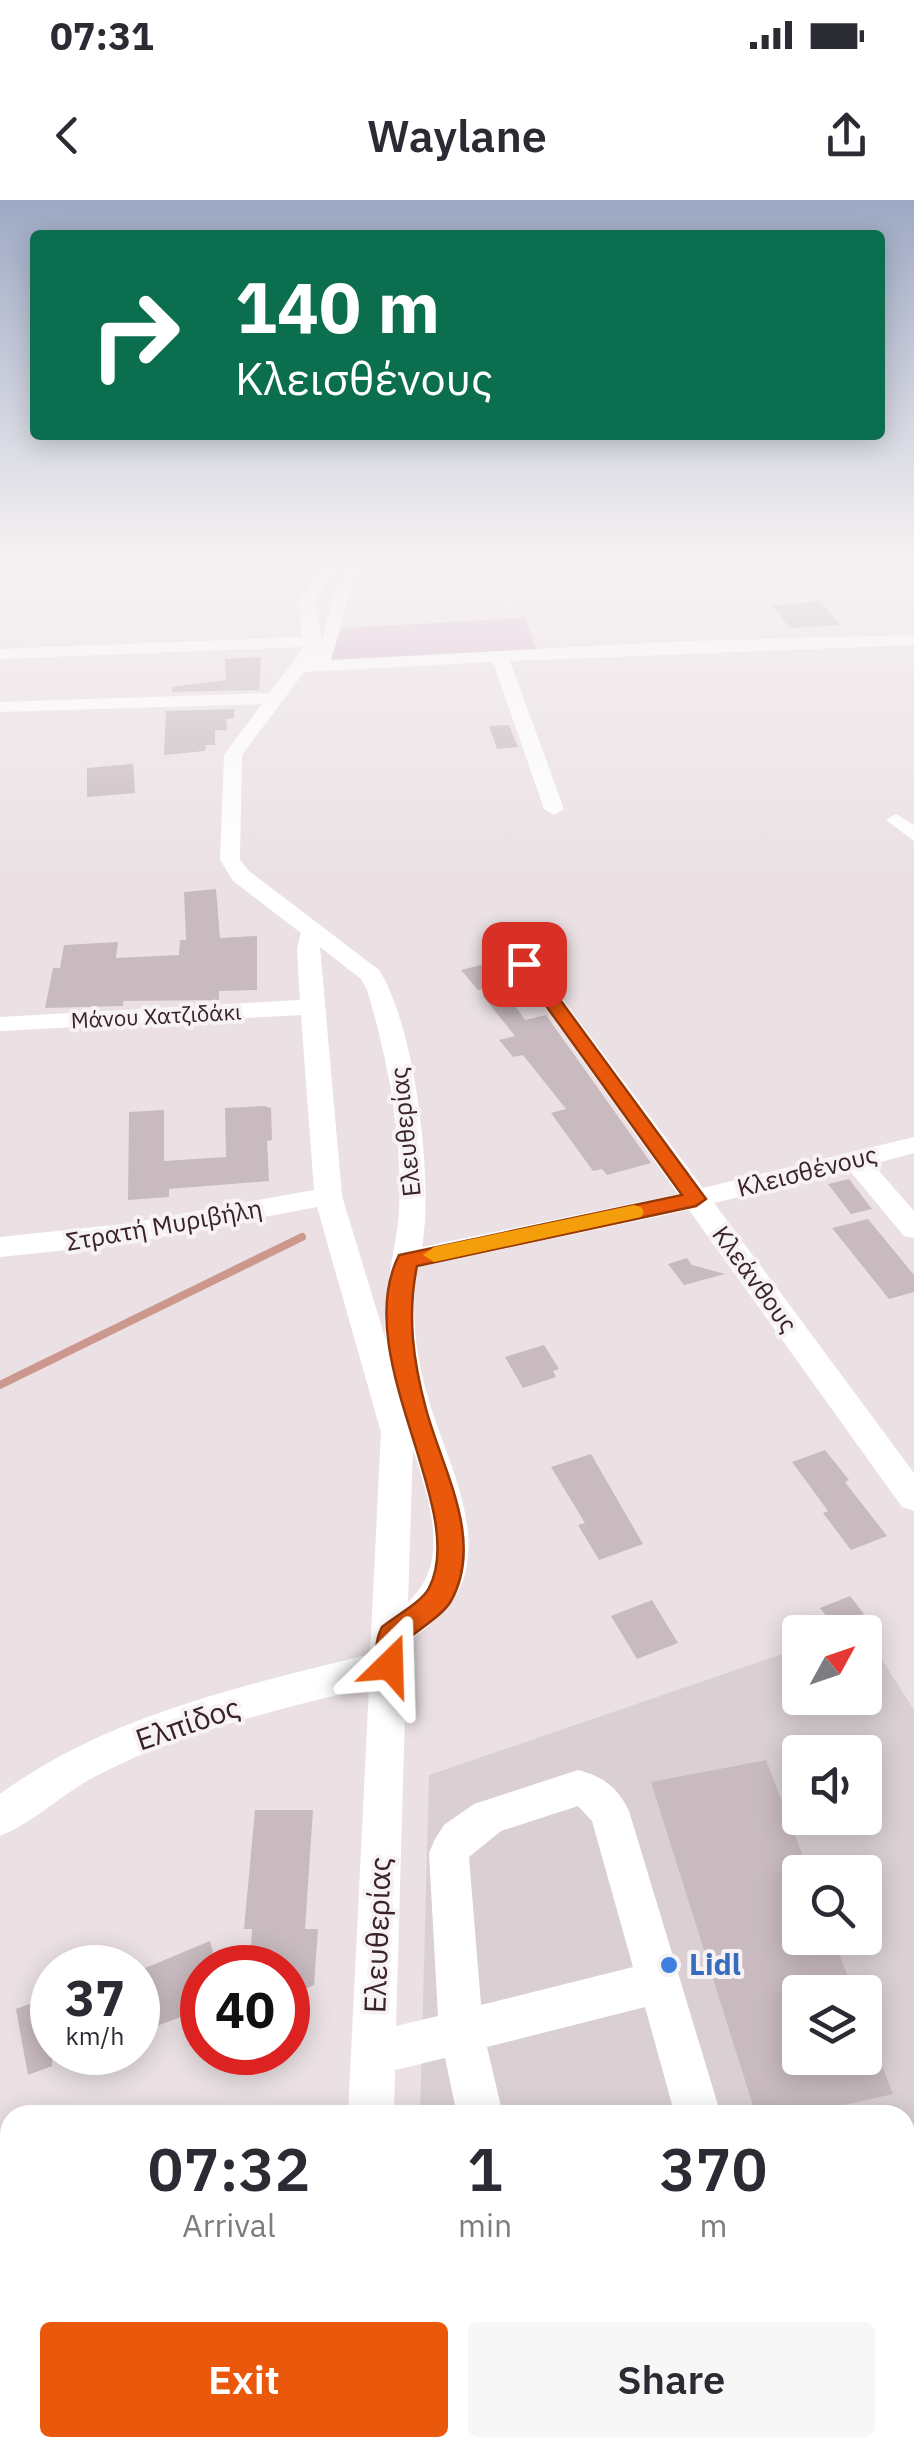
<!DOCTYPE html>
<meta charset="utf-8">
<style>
:root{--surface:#fff;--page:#f7f7f7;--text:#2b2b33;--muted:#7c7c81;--accent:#ea580c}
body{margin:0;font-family:"IBM Plex Sans",sans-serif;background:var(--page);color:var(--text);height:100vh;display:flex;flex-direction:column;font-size:38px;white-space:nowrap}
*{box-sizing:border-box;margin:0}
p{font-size:32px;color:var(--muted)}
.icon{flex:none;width:55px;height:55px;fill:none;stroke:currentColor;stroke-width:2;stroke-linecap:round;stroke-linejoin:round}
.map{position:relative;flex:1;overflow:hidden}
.drawer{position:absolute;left:0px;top:1905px;width:915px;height:352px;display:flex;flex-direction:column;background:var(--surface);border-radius:30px 30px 0 0;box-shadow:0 5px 25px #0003}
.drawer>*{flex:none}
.banner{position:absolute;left:30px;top:30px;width:855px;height:210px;border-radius:10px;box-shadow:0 5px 25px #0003;background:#0b6e4f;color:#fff;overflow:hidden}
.needle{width:65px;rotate:50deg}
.fabs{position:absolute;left:782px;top:1415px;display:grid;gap:20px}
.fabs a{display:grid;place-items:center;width:100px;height:100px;border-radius:10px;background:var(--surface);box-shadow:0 5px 25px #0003;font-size:50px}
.speed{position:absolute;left:30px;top:1745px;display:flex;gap:20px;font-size:50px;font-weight:700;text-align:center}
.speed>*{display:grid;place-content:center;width:130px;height:130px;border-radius:50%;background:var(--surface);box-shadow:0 5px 25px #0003;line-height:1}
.speed small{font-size:25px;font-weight:400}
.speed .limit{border:15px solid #d22;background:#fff;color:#111}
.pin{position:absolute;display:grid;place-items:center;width:85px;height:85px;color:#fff;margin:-42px;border-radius:20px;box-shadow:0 5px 15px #0006}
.me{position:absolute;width:110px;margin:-55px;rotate:22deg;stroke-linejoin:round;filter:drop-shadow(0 0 8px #0008)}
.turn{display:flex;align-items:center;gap:35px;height:210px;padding:0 40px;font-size:45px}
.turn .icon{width:130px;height:130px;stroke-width:2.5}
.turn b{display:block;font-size:70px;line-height:85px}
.eta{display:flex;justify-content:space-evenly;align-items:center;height:170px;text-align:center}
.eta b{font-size:60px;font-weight:600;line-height:70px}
.action{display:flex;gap:20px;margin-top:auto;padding:20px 40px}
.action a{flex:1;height:115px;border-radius:10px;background:var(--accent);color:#fff;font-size:40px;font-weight:600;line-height:115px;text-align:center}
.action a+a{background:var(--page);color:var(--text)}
.status{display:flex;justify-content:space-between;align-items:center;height:70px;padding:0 50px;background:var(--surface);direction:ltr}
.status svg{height:28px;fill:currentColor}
header{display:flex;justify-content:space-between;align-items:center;height:130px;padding:0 40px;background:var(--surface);font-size:45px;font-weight:600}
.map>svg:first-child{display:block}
.built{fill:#dad0d4;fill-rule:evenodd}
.green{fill:#dabcd1}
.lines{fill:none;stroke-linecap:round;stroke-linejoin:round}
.stream{stroke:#cc988d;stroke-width:8}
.building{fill:#c8babf}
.major-casing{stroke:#c4bdbf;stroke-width:5}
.minor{fill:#fff;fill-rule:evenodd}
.major{fill:#9d6975;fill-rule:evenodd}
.route{fill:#ea580c;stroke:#983908;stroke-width:2.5}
.slow{fill:#f59e0b}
.shop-dot{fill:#3f7fe0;stroke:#f7f2f4;stroke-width:4}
.labels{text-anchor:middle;stroke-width:8;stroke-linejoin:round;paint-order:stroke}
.far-street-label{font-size:22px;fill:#3a2329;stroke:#f7f2f4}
.street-label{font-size:25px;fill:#3a2329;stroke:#f7f2f4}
.near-street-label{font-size:30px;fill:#3a2329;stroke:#f7f2f4}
.near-shop-label{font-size:30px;font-weight:bold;fill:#366cbe;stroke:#f7f2f4;text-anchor:start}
</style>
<div class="status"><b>07:31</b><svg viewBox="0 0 49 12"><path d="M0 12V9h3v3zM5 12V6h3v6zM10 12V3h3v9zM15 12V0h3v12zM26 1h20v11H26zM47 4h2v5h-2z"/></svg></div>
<header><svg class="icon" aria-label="back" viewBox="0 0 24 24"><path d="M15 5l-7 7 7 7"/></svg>Waylane<svg class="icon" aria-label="share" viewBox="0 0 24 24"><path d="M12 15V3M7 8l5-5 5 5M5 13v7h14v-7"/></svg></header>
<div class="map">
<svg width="914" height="2257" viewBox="0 0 914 2257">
<rect width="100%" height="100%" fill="#ebe1e5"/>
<path class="built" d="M 865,1433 L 914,1510 L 914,2051 L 905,2053 L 905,1915 L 420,1915 L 429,1575 L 800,1448 L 800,1498 L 865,1498 ZM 800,1552 L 865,1552 L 865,1618 L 800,1618 ZM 800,1672 L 865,1672 L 865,1738 L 800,1738 ZM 800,1792 L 865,1792 L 865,1858 L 800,1858 Z"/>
<path class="green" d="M 525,418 L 537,451 L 329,463 L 342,428 Z"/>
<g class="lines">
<path class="stream" d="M 0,1185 L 302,1037"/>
</g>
<path class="building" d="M 820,401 L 840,425 L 790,428 L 772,406 Z
M 261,457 L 259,490 L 172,492 L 172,487 L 226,480 L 225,459 Z
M 234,509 L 234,518 L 226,519 L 227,530 L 215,530 L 215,545 L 206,545 L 205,551 L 164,555 L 166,511 Z
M 509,525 L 518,547 L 497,549 L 489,526 Z
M 133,564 L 135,593 L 87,597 L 87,568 Z
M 216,689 L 220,738 L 257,736 L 257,790 L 219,791 L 219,800 L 123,801 L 123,806 L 45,808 L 53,768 L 60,768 L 64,745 L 118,742 L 116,758 L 179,755 L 180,740 L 186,740 L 184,692 Z
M 485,764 L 525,820 L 546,815 L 651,963 L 607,975 L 602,969 L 593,971 L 551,913 L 566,909 L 523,855 L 513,857 L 499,840 L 515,836 L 483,796 L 494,787 L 478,790 L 461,770 Z
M 264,906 L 271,908 L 272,940 L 267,941 L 269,981 L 169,989 L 169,997 L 128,1000 L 129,912 L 164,910 L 164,961 L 226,957 L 225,908 Z
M 849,979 L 872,1009 L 851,1014 L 828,984 Z
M 868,1019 L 914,1075 L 914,1092 L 889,1099 L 832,1028 Z
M 687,1058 L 692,1065 L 725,1074 L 684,1085 L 668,1064 Z
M 544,1145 L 559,1169 L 553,1171 L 556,1177 L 523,1188 L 505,1157 Z
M 825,1250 L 849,1280 L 845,1282 L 887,1336 L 851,1350 L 823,1313 L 828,1311 L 792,1262 Z
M 591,1254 L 643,1344 L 599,1360 L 578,1325 L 585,1323 L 551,1267 Z
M 850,1396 L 864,1414 L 834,1426 L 820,1408 Z
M 652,1400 L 678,1443 L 637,1459 L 611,1416 Z
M 766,1560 L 809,1672 L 800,1672 L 800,1738 L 833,1738 L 854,1792 L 800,1792 L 800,1858 L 879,1858 L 893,1894 L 800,1915 L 756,1915 L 651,1582 Z
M 255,1610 L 313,1610 L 305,1729 L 318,1729 L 314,1785 L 288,1797 L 288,1768 L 250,1768 L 252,1729 L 244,1729 Z
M 210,1741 L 217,1768 L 202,1768 L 202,1809 L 138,1833 L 138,1771 Z
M 52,1795 L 52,1866 L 28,1875 L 16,1809 Z"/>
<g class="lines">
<defs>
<path id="major" d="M 914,2155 L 914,2205 L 905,2207 L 905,2157 Z
M 608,2248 L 691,2248 L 687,2257 L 604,2257 Z"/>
</defs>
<use href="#major" class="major-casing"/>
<path class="minor" d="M 329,361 L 344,361 L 315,401 L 322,441 L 335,388 L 349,361 L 364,361 L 351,388 L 331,460 L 688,441 L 914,435 L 914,445 L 510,461 L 564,609 L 554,615 L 544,609 L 493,462 L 304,472 L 242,555 L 240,660 L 249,671 L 379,770 C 415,826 434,982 422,1047 L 678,994 L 514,764 L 525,757 L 533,759 L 703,988 L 914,937 L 914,953 L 873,964 L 914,1011 L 914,1038 L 904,1036 L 849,970 L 714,1003 L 914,1273 L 914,1311 L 902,1307 L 689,1010 L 418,1067 C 409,1117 417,1164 432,1211 C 448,1260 479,1322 465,1374 C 456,1406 432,1424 407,1443 L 396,1826 L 438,1816 L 429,1653 L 435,1639 L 444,1625 L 474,1604 L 578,1570 C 603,1576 618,1588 629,1611 L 721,1915 L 675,1915 L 645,1807 L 487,1847 L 503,1915 L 457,1915 L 445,1858 L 395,1870 L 394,1915 L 348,1915 L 369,1487 C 278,1510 182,1531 98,1575 C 64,1592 35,1622 0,1636 L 0,1594 C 108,1515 243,1486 370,1454 L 381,1232 L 317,1007 L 124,1044 L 0,1057 L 0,1037 L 124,1024 L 314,990 L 301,815 L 0,831 L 0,817 L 300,800 L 297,749 L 301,733 L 233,681 L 220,660 L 224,555 L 262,504 L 0,512 L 0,502 L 270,493 L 303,447 L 0,459 L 0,449 L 302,437 L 299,401 ZM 320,747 L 361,779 L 367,790 C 388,859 403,940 399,1011 C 396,1056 380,1096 386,1141 L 342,996 ZM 413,1249 C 428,1298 453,1362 408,1402 ZM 578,1606 L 592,1621 L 633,1767 L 481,1805 L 469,1657 L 501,1631 Z
M 896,614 L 914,625 L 914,641 L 886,620 Z
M 330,2248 L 382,2248 L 381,2257 L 329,2257 Z"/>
<use href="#major" class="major"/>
</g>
<linearGradient id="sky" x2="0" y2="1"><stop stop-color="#9da9c4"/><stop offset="0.53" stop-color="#f6f2f3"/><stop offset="1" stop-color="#f6f2f3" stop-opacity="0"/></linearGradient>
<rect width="914" height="677" fill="url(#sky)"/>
<path class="route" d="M 524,759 L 531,760 L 706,999 L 696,1006 L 417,1066 C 407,1115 413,1161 426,1209 C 442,1269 485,1340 451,1401 C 442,1416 419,1429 405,1441 L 400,1473 L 390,1477 L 380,1473 C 374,1460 375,1440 382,1427 C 395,1416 421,1403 429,1388 C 470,1309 348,1156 399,1055 L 682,995 L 516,764 Z"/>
<path class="slow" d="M 634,1005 L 641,1007 L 644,1012 L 641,1017 L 434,1062 L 423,1055 L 434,1047 Z"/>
<circle class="shop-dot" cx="669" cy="1765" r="10"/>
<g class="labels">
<g class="far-street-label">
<text transform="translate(156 816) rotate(-3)" y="8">Μάνου Χατζιδάκι</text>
</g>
<g class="street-label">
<text transform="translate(405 932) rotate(-96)" y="9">Ελευθερίας</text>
<text transform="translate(807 971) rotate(-14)" y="9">Κλεισθένους</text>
<text transform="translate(164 1025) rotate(-10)" y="9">Στρατή Μυριβήλη</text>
<text transform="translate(755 1079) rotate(54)" y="9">Κλεάνθους</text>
</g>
<g class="near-street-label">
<text transform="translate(188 1524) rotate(-19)" y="10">Ελπίδος</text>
<text transform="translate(378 1735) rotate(-88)" y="10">Ελευθερίας</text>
</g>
<g class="near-shop-label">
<text x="689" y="1775">Lidl</text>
</g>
</g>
</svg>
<div class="fabs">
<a><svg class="needle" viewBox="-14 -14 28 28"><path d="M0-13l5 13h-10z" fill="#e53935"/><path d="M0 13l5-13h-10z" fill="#7c7c81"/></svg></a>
<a><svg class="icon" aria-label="sound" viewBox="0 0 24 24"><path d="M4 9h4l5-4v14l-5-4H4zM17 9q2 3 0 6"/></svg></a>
<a><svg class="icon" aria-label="search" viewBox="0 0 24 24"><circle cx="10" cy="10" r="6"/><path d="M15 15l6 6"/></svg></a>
<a><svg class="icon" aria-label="layers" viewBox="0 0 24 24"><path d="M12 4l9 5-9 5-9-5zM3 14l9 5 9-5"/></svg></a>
</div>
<div class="speed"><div>37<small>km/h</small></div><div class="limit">40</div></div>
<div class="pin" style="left:524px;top:764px;background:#d93025"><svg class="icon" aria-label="arrive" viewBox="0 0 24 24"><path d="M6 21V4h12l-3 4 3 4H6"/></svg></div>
<svg class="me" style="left:390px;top:1465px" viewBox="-20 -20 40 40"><path d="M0-17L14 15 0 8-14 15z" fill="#ea580c" stroke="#fff" stroke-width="4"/></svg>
<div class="banner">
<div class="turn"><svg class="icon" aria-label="right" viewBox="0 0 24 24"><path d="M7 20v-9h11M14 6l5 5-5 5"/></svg><div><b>140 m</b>Κλεισθένους</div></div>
</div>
<section class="drawer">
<div class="eta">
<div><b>07:32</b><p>Arrival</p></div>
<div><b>1</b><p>min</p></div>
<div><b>370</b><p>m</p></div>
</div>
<div class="action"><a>Exit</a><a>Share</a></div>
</section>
</div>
